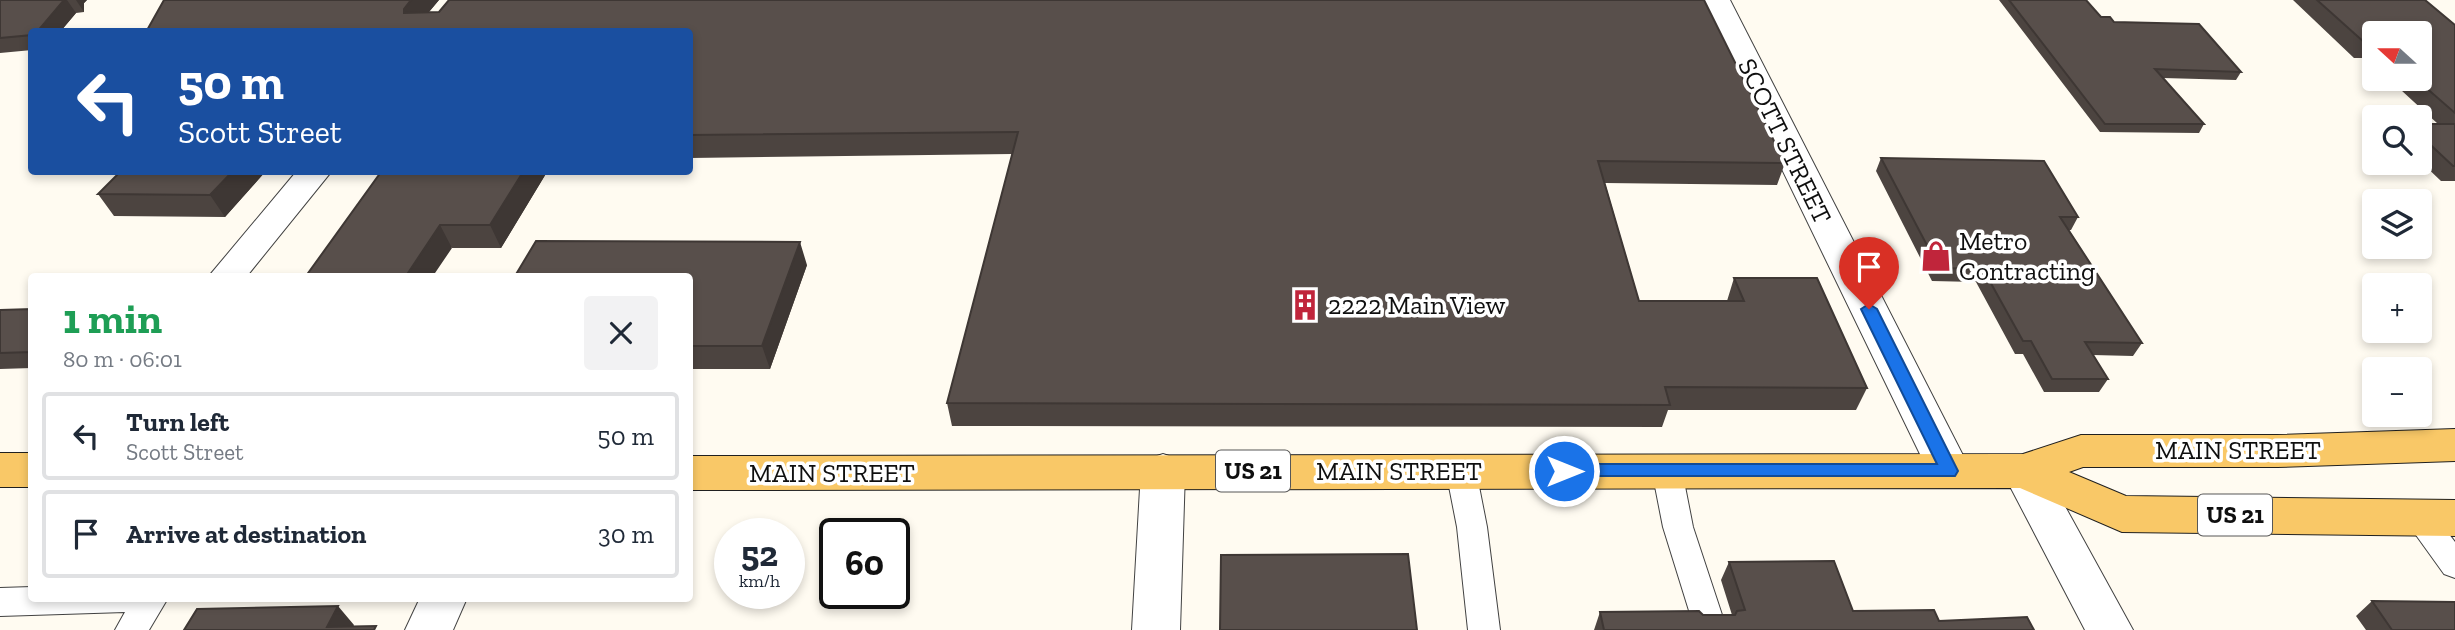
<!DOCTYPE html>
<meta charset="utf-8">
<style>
:root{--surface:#fff;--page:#f2f2f3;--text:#1f2937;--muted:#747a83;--line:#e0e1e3}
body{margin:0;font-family:"Zilla Slab",serif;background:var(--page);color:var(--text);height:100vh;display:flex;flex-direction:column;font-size:26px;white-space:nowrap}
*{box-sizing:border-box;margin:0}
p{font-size:23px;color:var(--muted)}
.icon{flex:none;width:38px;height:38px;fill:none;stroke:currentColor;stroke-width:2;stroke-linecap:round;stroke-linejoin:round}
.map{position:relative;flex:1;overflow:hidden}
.details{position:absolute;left:28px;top:273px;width:665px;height:329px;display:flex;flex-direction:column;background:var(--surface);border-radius:7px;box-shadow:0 4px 10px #0003}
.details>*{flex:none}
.hud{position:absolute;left:28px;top:28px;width:665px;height:147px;border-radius:7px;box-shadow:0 4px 10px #0003;background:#1a4fa0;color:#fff;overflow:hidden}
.needle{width:46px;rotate:291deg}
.buttons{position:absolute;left:2362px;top:21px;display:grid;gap:14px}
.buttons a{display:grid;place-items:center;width:70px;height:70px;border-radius:7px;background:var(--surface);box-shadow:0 4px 10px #0003;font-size:35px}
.speed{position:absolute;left:714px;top:518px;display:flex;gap:14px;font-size:35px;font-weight:700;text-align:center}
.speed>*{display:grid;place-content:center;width:91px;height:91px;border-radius:50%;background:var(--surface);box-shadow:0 4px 10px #0003;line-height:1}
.speed small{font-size:18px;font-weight:400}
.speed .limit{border:4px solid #111;border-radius:10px;background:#fff;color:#111}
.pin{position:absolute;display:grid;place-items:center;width:60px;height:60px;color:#fff;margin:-72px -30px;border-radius:50% 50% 50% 0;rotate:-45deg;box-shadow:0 0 7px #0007}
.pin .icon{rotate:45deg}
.me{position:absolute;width:77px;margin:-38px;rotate:90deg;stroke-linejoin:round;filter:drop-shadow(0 0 5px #0008)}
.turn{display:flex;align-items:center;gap:24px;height:147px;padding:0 35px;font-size:32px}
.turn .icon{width:91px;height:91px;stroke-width:2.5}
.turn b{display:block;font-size:49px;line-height:60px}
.round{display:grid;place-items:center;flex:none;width:74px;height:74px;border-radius:7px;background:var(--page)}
.head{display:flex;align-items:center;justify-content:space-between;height:119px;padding:0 35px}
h1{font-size:42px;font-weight:700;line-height:52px;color:#1e9e55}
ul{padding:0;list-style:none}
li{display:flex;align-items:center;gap:21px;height:88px;margin:0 14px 10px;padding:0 21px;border:4px solid var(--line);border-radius:7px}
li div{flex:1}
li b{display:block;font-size:26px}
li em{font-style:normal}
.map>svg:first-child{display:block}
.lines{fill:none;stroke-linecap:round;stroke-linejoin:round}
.service-casing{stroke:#424242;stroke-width:2}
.minor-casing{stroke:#424242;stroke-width:2}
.primary-casing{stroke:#202020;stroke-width:2}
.service{fill:#fff;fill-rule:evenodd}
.minor{fill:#fff;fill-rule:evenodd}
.primary{fill:#f9c867;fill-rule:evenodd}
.wall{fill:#4c4440}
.shaded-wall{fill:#3e3734}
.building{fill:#584f4b;stroke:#3e3734;stroke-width:2}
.route{fill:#1a73e8;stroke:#114b97;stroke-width:2}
.labels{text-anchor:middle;stroke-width:7;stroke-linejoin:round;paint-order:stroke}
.shield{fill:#fff;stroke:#575757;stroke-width:2}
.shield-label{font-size:24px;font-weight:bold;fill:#0f0f0f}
.street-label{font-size:26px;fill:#0f0f0f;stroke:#fff}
.poi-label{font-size:26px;fill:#0f0f0f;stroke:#fff;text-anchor:start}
</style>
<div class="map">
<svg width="2455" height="630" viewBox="0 0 2455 630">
<rect width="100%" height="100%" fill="#fffbf1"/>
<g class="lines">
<defs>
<path id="service" d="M 1461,460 L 1471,463 L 1476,471 L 1487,527 L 1500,630 L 1468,630 L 1457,527 L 1446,471 L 1451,463 Z
M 1667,460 L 1677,463 L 1682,471 L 1693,527 L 1727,630 L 1695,630 L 1663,527 L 1652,471 L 1657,463 Z
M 2418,505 L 2429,508 L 2455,542 L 2455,578 L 2444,574 L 2403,517 L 2407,508 Z
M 32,587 L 32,598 L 168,598 L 149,630 L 115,630 L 125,612 L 0,616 L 0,588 Z"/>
<path id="minor" d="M 1700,0 L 1730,0 L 1971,471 L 1964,483 L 1949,488 L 1934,483 Z
M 296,172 L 331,172 L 247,276 L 209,276 Z
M 1163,454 L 1178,459 L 1185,471 L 1180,630 L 1132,630 L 1141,471 L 1148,459 Z
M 2024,454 L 2039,459 L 2133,630 L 2085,630 L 2002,471 L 2009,459 Z
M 420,598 L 467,598 L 453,630 L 405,630 Z"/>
<path id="primary" d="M 2455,429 L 2455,461 L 2277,467 L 2083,467 L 2069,472 L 2126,496 L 2455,500 L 2455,536 L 2122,532 L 2020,488 L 690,490 L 690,456 L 2023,454 L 2081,435 L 2277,435 Z
M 0,453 L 32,453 L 32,487 L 0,487 Z"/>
</defs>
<use href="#service" class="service-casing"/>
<use href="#minor" class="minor-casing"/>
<use href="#primary" class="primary-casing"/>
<use href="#service" class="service"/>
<use href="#minor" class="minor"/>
<use href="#primary" class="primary"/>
</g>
<path class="wall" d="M 0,0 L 87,0 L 84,3 L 84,12 L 76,13 L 60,32 L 32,32 L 32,50 L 0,53 Z
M 164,0 L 439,0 L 428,13 L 439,12 L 449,0 L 1704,0 L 1785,163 L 1777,185 L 1605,183 L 1639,301 L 1727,301 L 1734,278 L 1817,278 L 1867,388 L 1856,410 L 1668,410 L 1662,427 L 952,426 L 947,403 L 1012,154 L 690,158 L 690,32 L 146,32 Z
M 1999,0 L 2086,0 L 2101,17 L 2241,72 L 2236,80 L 2163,78 L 2204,124 L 2199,133 L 2100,132 Z
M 2293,0 L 2425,0 L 2455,25 L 2455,181 L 2441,181 L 2420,161 L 2420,124 L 2438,124 L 2389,79 L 2420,79 L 2375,33 L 2375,66 L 2366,58 L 2354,58 Z
M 1881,158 L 2078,217 L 2071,230 L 2069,230 L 2142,343 L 2133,356 L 2093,355 L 2108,379 L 2099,392 L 2044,392 L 2023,354 L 2015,354 L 1976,282 L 1932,281 L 1876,171 Z
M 120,172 L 265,172 L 225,217 L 114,216 L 98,194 Z
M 381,172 L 547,172 L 501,248 L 452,248 Z
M 807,265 L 770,369 L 690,369 L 690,276 Z
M 32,309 L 32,368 L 0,369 L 0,310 Z
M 1729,562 L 1853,611 L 1939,621 L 2034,630 L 1594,630 L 1600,612 L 1732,615 L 1721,580 Z
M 2372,601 L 2455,630 L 2366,630 L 2356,616 Z"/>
<path class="shaded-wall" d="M 64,0 L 67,0 L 76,13 L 60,32 L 37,32 Z
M 76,0 L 87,0 L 84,3 L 84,12 Z
M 411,0 L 439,0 L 414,30 L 404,13 L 404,9 Z
M 232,172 L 265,172 L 225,217 L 210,195 Z
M 523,172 L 547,172 L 501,248 L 490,225 Z
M 440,225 L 452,248 L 433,276 L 406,276 Z
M 800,242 L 807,265 L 770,369 L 762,346 Z
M 338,606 L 354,625 L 352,630 L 327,627 Z"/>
<path class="building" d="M 0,0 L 64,0 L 37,32 L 32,32 L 32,35 L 0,38 Z
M 164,0 L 411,0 L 404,9 L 404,13 L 439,12 L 449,0 L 1704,0 L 1785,163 L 1598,161 L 1639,301 L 1744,301 L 1734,278 L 1817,278 L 1867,388 L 1665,387 L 1670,405 L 947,403 L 1018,132 L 690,135 L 690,32 L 146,32 Z
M 2009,0 L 2086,0 L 2101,17 L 2110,17 L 2114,22 L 2199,24 L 2241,72 L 2155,69 L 2204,124 L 2105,124 Z
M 2317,0 L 2425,0 L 2455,25 L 2455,113 L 2416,79 L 2420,79 L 2420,33 L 2375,33 L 2375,43 L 2365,43 Z
M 2420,124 L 2455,124 L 2455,166 L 2453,166 L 2420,135 Z
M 1881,158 L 2044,161 L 2078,217 L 2060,217 L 2142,343 L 2085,342 L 2108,379 L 2052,379 L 2031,341 L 2023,341 L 1983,269 L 1939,268 Z
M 120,172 L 232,172 L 210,195 L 98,194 Z
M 381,172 L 523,172 L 490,225 L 440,225 L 406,276 L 306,276 Z
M 536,241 L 800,242 L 762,346 L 690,346 L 690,276 L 515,276 Z
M 32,309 L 32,352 L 0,353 L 0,310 Z
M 1408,554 L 1417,630 L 1220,630 L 1221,555 Z
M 1834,561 L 1853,611 L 1934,610 L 1939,621 L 2027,617 L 2034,630 L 1604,630 L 1600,612 L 1699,611 L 1703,615 L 1735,615 L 1737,611 L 1745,610 L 1729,562 Z
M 2372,601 L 2455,602 L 2455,630 L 2392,630 Z
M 338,606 L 327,627 L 376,626 L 374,630 L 184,630 L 197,609 Z"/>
<path class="route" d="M 1869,304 L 1877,309 L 1958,471 L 1955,476 L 1558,476 L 1555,471 L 1558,466 L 1564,464 L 1937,464 L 1861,309 Z"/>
<defs>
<symbol id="shop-bare" viewBox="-9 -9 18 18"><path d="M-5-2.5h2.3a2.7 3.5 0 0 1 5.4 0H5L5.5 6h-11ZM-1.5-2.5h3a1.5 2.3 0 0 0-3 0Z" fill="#c0253b" stroke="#fff" stroke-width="2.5" paint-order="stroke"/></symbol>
<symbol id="building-bare" viewBox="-9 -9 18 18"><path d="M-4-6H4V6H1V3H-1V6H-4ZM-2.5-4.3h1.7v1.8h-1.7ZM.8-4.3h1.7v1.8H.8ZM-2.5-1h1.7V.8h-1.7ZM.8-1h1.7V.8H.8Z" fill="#c0253b" stroke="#fff" stroke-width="2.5" paint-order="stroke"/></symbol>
</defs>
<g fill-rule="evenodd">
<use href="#shop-bare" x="1914" y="234" width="44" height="44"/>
<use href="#building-bare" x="1283" y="283" width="44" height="44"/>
</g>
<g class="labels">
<g class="shield">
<rect x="1216" y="450.5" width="74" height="41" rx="5"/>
<rect x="2198" y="494.5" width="74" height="41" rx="5"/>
</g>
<g class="shield-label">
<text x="1253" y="479">US 21</text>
<text x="2235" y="523">US 21</text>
</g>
<g class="street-label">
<text transform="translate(1785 141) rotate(64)" y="9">SCOTT STREET</text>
<text x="2238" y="459">MAIN STREET</text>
<text x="1399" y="480">MAIN STREET</text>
<text x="832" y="482">MAIN STREET</text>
</g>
<g class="poi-label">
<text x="1959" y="250">Metro<tspan x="1959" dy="30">Contracting</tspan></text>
<text x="1328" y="314">2222 Main View</text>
</g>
</g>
</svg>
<div class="buttons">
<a><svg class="needle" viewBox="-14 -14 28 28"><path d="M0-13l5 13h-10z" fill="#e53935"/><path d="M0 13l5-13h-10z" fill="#747a83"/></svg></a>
<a><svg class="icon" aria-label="search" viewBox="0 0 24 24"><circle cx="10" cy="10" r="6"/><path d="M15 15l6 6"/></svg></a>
<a><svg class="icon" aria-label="layers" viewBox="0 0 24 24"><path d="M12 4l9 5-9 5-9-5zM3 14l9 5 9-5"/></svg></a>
<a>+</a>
<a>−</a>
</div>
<div class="speed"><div>52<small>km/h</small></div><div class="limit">60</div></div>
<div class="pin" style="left:1869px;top:309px;background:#d93025"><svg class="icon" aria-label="arrive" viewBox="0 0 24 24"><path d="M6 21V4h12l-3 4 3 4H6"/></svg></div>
<svg class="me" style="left:1564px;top:471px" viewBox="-20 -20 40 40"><circle r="17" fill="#1a73e8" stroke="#fff" stroke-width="3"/><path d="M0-11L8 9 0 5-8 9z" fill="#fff"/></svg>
<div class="hud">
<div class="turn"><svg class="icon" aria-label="left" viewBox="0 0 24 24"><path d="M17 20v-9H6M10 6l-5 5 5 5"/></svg><div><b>50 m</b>Scott Street</div></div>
</div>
<section class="details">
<div class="head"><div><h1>1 min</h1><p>80 m · 06:01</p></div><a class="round"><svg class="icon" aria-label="close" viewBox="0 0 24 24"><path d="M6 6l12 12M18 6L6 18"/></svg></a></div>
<ul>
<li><svg class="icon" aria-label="left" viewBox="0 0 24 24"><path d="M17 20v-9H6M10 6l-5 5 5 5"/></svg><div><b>Turn left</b><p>Scott Street</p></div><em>50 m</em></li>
<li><svg class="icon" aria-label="arrive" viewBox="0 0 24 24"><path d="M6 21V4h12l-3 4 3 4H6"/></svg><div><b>Arrive at destination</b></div><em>30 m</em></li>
</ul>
</section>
</div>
